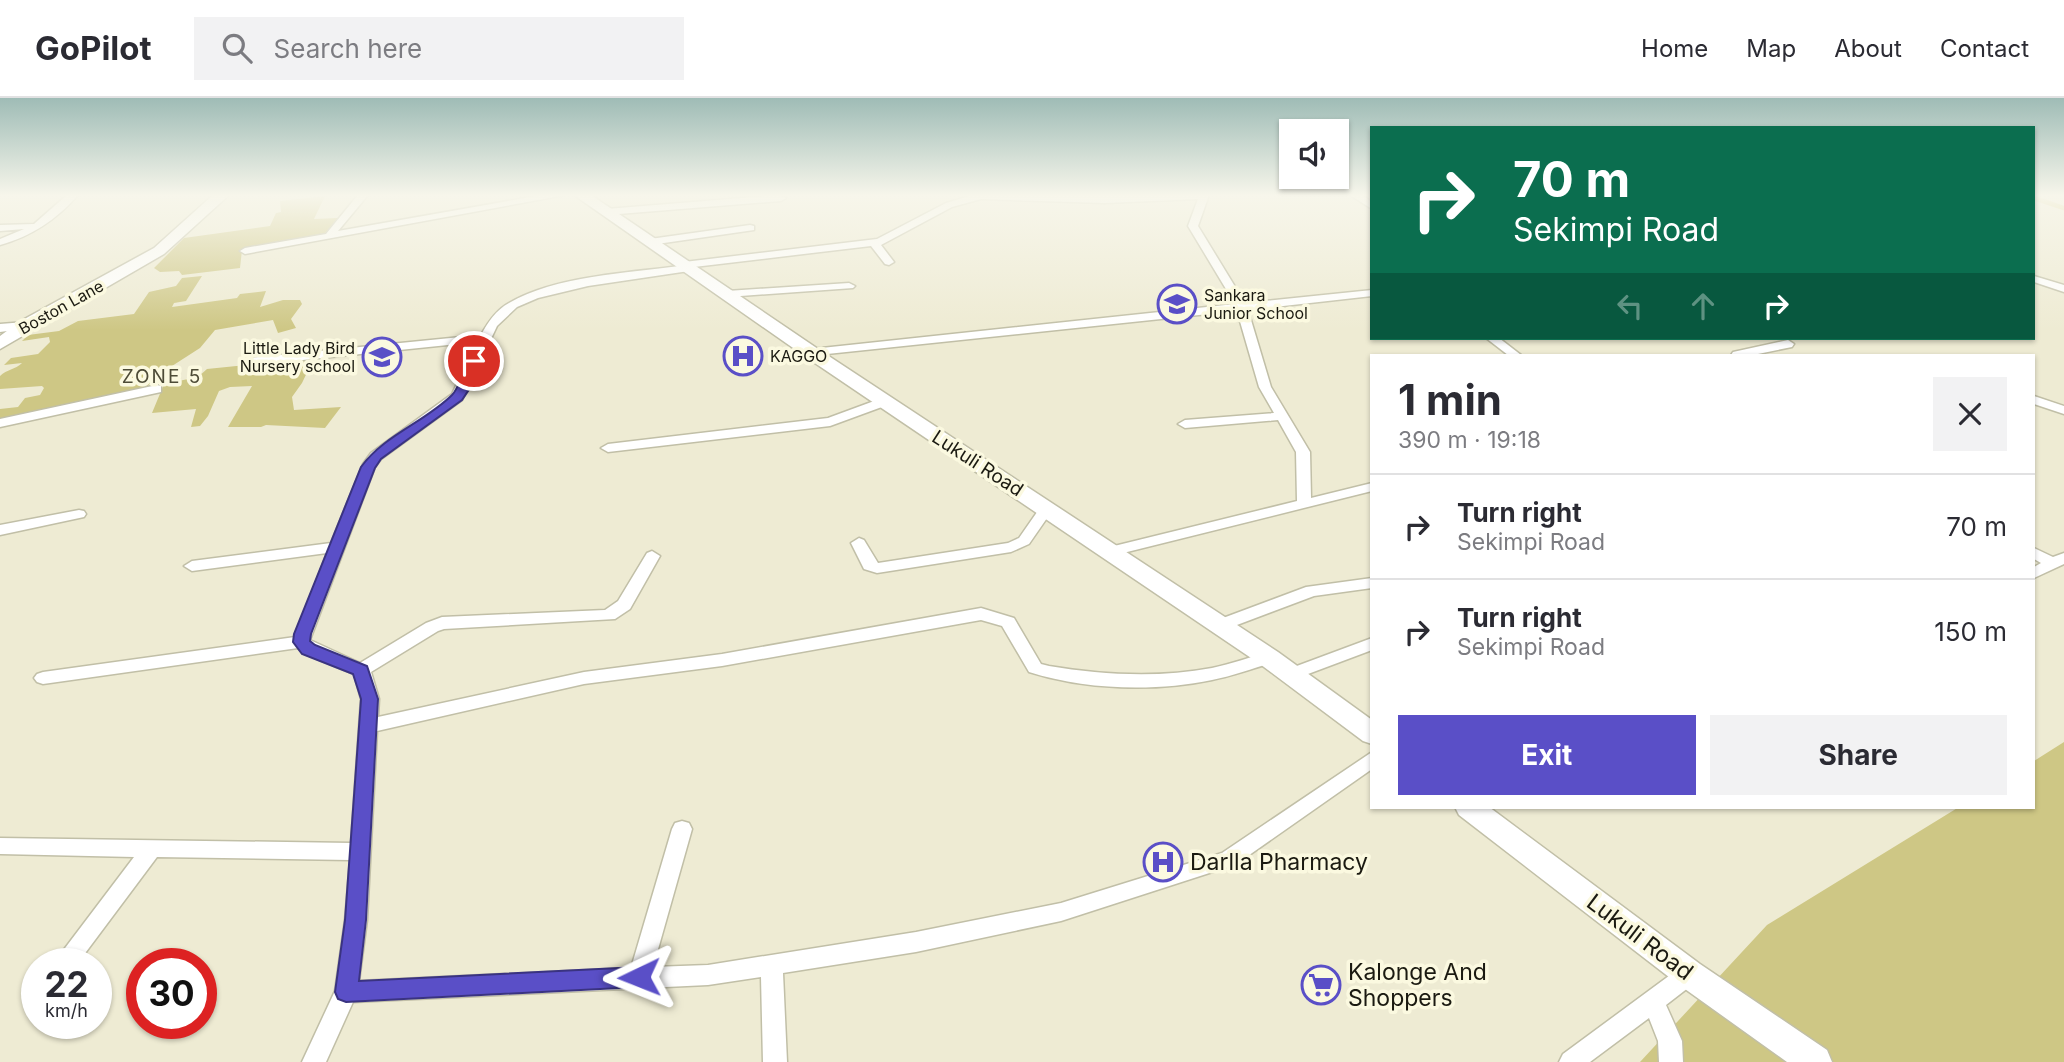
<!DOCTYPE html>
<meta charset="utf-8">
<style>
:root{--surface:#fff;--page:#f2f2f3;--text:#2b2b33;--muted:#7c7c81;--line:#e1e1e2;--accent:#5a4fc7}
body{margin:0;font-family:Inter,sans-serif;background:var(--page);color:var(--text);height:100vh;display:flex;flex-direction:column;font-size:26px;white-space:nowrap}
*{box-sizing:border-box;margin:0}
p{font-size:23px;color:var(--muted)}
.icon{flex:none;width:38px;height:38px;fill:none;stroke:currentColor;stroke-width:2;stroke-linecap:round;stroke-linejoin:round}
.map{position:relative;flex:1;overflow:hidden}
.side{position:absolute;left:1370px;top:256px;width:665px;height:455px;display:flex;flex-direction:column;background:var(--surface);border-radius:0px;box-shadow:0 2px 5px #0004}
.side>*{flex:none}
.top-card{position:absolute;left:1370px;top:28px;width:665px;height:214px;border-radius:0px;box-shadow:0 2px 5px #0004;background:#0b6e4f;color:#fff;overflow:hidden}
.buttons{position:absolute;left:1279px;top:21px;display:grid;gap:14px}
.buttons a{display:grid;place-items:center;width:70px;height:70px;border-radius:0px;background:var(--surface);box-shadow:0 2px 5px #0004;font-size:35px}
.speed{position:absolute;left:21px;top:850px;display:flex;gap:14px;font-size:35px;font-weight:700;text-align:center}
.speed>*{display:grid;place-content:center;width:91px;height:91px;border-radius:50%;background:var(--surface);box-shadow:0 2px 5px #0004;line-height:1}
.speed small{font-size:18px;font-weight:400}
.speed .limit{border:10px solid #d22;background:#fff;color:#111}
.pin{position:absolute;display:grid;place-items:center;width:60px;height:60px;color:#fff;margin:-30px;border:4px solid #fff;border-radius:50%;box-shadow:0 2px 7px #0007}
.me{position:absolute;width:77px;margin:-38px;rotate:268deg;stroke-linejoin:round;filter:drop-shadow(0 0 5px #0008)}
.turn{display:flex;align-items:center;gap:24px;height:147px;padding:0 28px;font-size:32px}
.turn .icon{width:91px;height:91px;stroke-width:2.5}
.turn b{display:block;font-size:49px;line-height:60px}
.lanes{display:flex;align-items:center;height:66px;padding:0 28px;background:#0003;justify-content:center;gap:35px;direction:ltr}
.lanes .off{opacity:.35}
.round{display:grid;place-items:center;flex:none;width:74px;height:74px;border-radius:0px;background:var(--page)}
.overview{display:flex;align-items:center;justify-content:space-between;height:119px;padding:0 28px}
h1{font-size:42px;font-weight:700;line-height:52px}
.button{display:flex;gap:14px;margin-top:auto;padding:14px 28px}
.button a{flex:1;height:80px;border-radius:0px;background:var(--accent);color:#fff;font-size:28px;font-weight:700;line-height:80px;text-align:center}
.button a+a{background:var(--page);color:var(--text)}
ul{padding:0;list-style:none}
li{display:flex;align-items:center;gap:21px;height:105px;padding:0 28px;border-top:2px solid var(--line)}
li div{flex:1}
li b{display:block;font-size:26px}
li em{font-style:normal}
header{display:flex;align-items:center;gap:42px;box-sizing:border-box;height:98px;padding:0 35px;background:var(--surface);border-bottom:2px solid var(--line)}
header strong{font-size:33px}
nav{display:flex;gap:38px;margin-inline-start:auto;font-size:24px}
.search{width:490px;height:63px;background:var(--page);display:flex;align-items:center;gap:18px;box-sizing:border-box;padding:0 24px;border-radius:0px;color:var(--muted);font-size:26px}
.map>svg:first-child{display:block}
.green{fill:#cec785}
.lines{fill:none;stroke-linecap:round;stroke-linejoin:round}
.stream{stroke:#d2c76c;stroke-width:4.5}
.street-casing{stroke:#c1bfa7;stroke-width:3}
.secondary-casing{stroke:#c1bfa7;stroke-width:3}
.street{fill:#fff;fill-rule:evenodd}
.secondary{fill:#fff;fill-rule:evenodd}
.route{fill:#5a4fc7;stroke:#3a3381;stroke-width:2}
.labels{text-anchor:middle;stroke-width:7;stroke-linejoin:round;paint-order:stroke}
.far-poi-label{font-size:16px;fill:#1b1a11;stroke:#fbf9e0;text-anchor:start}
.far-street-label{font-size:16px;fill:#1b1a11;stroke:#fbf9e0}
.far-quarter-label{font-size:19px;letter-spacing:2px;fill:#4e4c37;stroke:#fbf9e0}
.street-label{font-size:19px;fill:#1b1a11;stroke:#fbf9e0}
.near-poi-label{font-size:23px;fill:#1b1a11;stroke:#fbf9e0;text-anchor:start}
.near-street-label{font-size:23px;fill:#1b1a11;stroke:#fbf9e0}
</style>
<header>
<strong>GoPilot</strong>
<div class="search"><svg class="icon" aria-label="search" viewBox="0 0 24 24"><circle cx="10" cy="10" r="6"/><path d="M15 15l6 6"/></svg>Search here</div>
<nav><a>Home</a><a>Map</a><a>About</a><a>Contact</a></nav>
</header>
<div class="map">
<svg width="2064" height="964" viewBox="0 0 2064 964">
<rect width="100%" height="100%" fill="#eeebd3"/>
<path class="green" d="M 325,98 L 314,121 L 338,120 L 322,139 L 242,152 L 240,170 L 182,177 L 179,173 L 160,174 L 154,170 L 184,140 L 270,128 L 276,115 L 281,114 L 280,103 Z
M 202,178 L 186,203 L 174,205 L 172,209 L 237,200 L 240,196 L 266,193 L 260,209 L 283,202 L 300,202 L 302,206 L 291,221 L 296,230 L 278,235 L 273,222 L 215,232 L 200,250 L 158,277 L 147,289 L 0,321 L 0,311 L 18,309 L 25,300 L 40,297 L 44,290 L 42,288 L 0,291 L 0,278 C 7,271 15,272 22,265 L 4,267 L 11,260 L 38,256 L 50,244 L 49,239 L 22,243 L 28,237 L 59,233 L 78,223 L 134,216 L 149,194 L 176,188 L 182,180 Z
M 314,260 L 302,285 L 292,299 L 294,312 L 341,309 L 325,330 L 266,327 L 261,329 L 228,329 L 252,288 L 230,289 L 219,293 L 208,318 L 200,328 L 191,329 L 196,311 L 152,315 L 164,286 L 198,279 L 207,271 Z
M 2064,644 L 2064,964 L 1640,964 L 1767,827 L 1959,709 L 2034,709 L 2034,663 Z"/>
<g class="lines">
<path class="stream" d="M 2034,100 L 2064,110"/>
<defs>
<path id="street" d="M 67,97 L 78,97 C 56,122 32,138 0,147 L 0,141 L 24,131 L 0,133 L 0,127 L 34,126 Z
M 358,97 L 368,97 L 338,133 L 542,97 L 565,97 L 245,156 L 240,153 L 245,150 L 326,136 Z
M 778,97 L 786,100 L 781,103 L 606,117 L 601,114 L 606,111 Z
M 973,97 L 1209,97 L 1198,128 L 1245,205 L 1372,192 L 1372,198 L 1248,212 L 1271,289 L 1310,354 L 1311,400 L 1372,385 L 1372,393 L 1111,458 L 1106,456 L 1103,453 L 1106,450 L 1297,403 L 1296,354 L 1278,322 L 1185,330 L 1178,326 L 1185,322 L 1274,315 L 1259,289 L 1237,213 L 808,258 L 808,252 L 812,251 L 1235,206 L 1188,128 L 1198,101 L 1105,105 L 981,101 L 952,109 L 881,147 L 894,164 L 889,167 L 885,166 L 871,148 L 694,169 L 689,173 L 588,188 L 538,200 L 517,209 L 497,228 L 462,302 L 381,361 L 375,369 L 310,542 L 360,565 L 426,525 L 442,519 L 605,512 L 618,503 L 647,455 L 652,453 L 660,458 L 630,511 L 615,521 L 444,531 L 438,533 L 371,574 L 379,601 L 378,619 L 584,574 L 722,556 L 981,510 L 1014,520 L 1041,566 L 1049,568 C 1102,577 1159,580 1212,570 C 1231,566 1250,559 1269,554 L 1275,556 L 1277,560 L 1275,564 C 1254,570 1234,578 1212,582 C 1155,594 1085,592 1029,574 L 1002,528 L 981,522 L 722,568 L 584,586 L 377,633 L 367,822 L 359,883 L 631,870 L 672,731 L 675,725 L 682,723 L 689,725 L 692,731 L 653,869 L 708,867 L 916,834 L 1061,805 L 1222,755 L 1372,654 L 1372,671 L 1235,767 L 1228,769 L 1061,823 L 916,854 L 783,875 L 787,964 L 763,964 L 761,879 L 708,887 L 353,904 L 326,964 L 302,964 L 335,893 L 345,822 L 350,762 L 157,759 L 77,866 L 53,866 L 134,759 L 0,756 L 0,740 L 351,745 L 361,601 L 354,576 L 303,555 L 298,550 L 43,586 L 37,584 L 34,580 L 37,576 L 43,574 L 295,539 L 327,455 L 192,473 L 184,468 L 192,463 L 331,445 L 363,366 L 371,355 L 452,296 L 477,244 L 253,267 L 249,266 L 249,260 L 481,237 C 488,224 496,212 509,205 C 555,178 628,175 679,168 L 684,164 L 877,141 L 946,105 Z
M 1350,97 L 1362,97 L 1372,104 L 1372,111 Z
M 750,127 L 754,128 L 754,132 L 650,147 L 645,144 L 650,141 Z
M 2034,178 L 2064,187 L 2064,194 L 2034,184 Z
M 849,185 L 855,188 L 853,190 L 727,199 L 721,196 L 727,193 Z
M 25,224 L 31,228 L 29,230 L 0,234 L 0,226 Z
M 1486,240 L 1499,240 L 1521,257 L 1508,257 Z
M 1788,242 L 1794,246 L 1792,249 L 1753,257 L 1731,257 L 1733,254 Z
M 157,287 L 161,288 L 161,294 L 0,329 L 0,321 Z
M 2034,298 L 2064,308 L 2064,316 L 2034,306 Z
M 885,299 L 890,300 L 890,306 L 830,328 L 608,354 L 601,350 L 608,346 L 828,320 Z
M 1047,406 L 1054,410 L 1029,446 L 1011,454 L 877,475 L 864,471 L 851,445 L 859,440 L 864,442 L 878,465 L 1008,445 L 1019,440 L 1042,407 Z
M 79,412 L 84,413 L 86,416 L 84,419 L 0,437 L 0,427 Z
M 2034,450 L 2053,459 L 2064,455 L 2064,466 L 2034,480 L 2034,469 L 2041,465 L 2034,461 Z
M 1372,480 L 1372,490 L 1314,498 L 1221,533 L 1213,527 L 1215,523 L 1306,489 Z
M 1372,540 L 1372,552 L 1292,582 L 1286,580 L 1283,576 L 1286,572 Z
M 1689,866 L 1697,869 L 1700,876 L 1697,883 L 1666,907 L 1682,943 L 1683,964 L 1659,964 L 1658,943 L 1649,920 L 1590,964 L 1559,964 L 1563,956 L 1681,869 Z"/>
<path id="secondary" d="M 213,97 L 229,97 L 164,156 L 0,251 L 0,238 L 19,224 L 154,150 Z
M 574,97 L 591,97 L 818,251 L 1278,554 L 1372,622 L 1372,646 L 1363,643 L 1260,566 L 806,259 Z
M 1455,709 L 1489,709 L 1700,866 L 1827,952 L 1832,964 L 1787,964 L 1678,886 L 1459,717 Z"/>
</defs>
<use href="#street" class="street-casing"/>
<use href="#secondary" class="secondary-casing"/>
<use href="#street" class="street"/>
<use href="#secondary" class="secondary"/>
</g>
<linearGradient id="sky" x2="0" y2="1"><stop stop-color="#9fbcb6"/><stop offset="0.42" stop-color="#f7f6eb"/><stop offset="1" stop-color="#f7f6eb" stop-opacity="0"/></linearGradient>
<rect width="2064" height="232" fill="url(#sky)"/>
<path class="route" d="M 474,260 L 480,263 L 472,287 L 462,302 L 381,361 L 375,370 L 311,536 L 310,543 L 315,547 L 367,568 L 378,601 L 366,822 L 359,883 L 639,869 L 647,872 L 650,879 L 647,886 L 639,889 L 346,904 L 338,901 L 335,894 L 345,822 L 361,601 L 353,576 L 302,556 L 293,544 L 294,536 L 361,369 C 384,337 425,324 452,297 C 462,287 462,265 474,260 Z"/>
<defs>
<symbol id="school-ring" viewBox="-11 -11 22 22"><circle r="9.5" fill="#fbf9e0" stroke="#5a4fc7" stroke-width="1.5"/><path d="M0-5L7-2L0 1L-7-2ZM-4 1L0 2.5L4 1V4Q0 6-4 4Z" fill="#5a4fc7"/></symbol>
<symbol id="hospital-ring" viewBox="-11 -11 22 22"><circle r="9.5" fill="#fbf9e0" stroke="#5a4fc7" stroke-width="1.5"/><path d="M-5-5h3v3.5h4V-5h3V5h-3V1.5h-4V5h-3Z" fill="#5a4fc7"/></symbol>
<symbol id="supermarket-ring" viewBox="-11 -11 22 22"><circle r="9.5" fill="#fbf9e0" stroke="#5a4fc7" stroke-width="1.5"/><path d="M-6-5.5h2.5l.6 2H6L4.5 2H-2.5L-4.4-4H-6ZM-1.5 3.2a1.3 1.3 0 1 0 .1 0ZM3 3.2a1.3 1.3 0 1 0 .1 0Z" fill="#5a4fc7"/></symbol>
</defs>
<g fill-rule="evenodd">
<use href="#school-ring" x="1155" y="184" width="44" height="44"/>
<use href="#hospital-ring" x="721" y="236" width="44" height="44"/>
<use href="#school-ring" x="360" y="237" width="44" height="44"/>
<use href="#hospital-ring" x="1141" y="742" width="44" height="44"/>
<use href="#supermarket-ring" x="1299" y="865" width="44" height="44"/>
</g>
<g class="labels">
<g class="far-poi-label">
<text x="1204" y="203">Sankara<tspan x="1204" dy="18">Junior School</tspan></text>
<text x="355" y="256" text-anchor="end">Little Lady Bird<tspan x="355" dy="18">Nursery school</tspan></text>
<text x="770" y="264">KAGGO</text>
</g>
<g class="far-street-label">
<text transform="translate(61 209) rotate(-29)" y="6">Boston Lane</text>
</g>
<g class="far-quarter-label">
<text x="162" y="285">ZONE 5</text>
</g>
<g class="street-label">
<text transform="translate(978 365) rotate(33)" y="7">Lukuli Road</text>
</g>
<g class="near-poi-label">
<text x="1190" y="772">Darlla Pharmacy</text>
<text x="1348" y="882">Kalonge And<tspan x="1348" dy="26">Shoppers</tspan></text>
</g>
<g class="near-street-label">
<text transform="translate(1640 839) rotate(37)" y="8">Lukuli Road</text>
</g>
</g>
</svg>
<div class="buttons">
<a><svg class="icon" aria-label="sound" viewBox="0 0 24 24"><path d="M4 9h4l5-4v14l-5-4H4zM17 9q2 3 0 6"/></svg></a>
</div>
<div class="speed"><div>22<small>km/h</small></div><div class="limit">30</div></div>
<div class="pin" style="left:474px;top:263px;background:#d93025"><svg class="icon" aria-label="arrive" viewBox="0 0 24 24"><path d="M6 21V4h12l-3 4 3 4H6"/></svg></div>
<svg class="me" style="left:639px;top:879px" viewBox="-20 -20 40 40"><path d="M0-17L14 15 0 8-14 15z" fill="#5a4fc7" stroke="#fff" stroke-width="4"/></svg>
<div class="top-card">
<div class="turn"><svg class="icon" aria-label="right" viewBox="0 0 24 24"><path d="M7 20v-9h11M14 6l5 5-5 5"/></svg><div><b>70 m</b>Sekimpi Road</div></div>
<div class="lanes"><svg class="icon off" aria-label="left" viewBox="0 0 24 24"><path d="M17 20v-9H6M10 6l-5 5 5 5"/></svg><svg class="icon off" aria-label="ahead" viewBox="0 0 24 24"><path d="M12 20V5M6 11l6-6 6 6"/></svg><svg class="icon" aria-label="right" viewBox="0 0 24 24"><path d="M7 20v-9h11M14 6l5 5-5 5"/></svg></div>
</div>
<section class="side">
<div class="overview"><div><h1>1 min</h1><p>390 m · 19:18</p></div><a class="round"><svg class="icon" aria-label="close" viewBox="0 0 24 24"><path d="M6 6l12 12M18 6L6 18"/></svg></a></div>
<ul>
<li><svg class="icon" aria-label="right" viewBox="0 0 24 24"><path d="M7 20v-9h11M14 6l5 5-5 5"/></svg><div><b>Turn right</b><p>Sekimpi Road</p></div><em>70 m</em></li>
<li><svg class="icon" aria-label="right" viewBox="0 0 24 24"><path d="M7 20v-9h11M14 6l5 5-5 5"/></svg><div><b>Turn right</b><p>Sekimpi Road</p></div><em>150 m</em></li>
</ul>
<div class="button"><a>Exit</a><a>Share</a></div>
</section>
</div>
